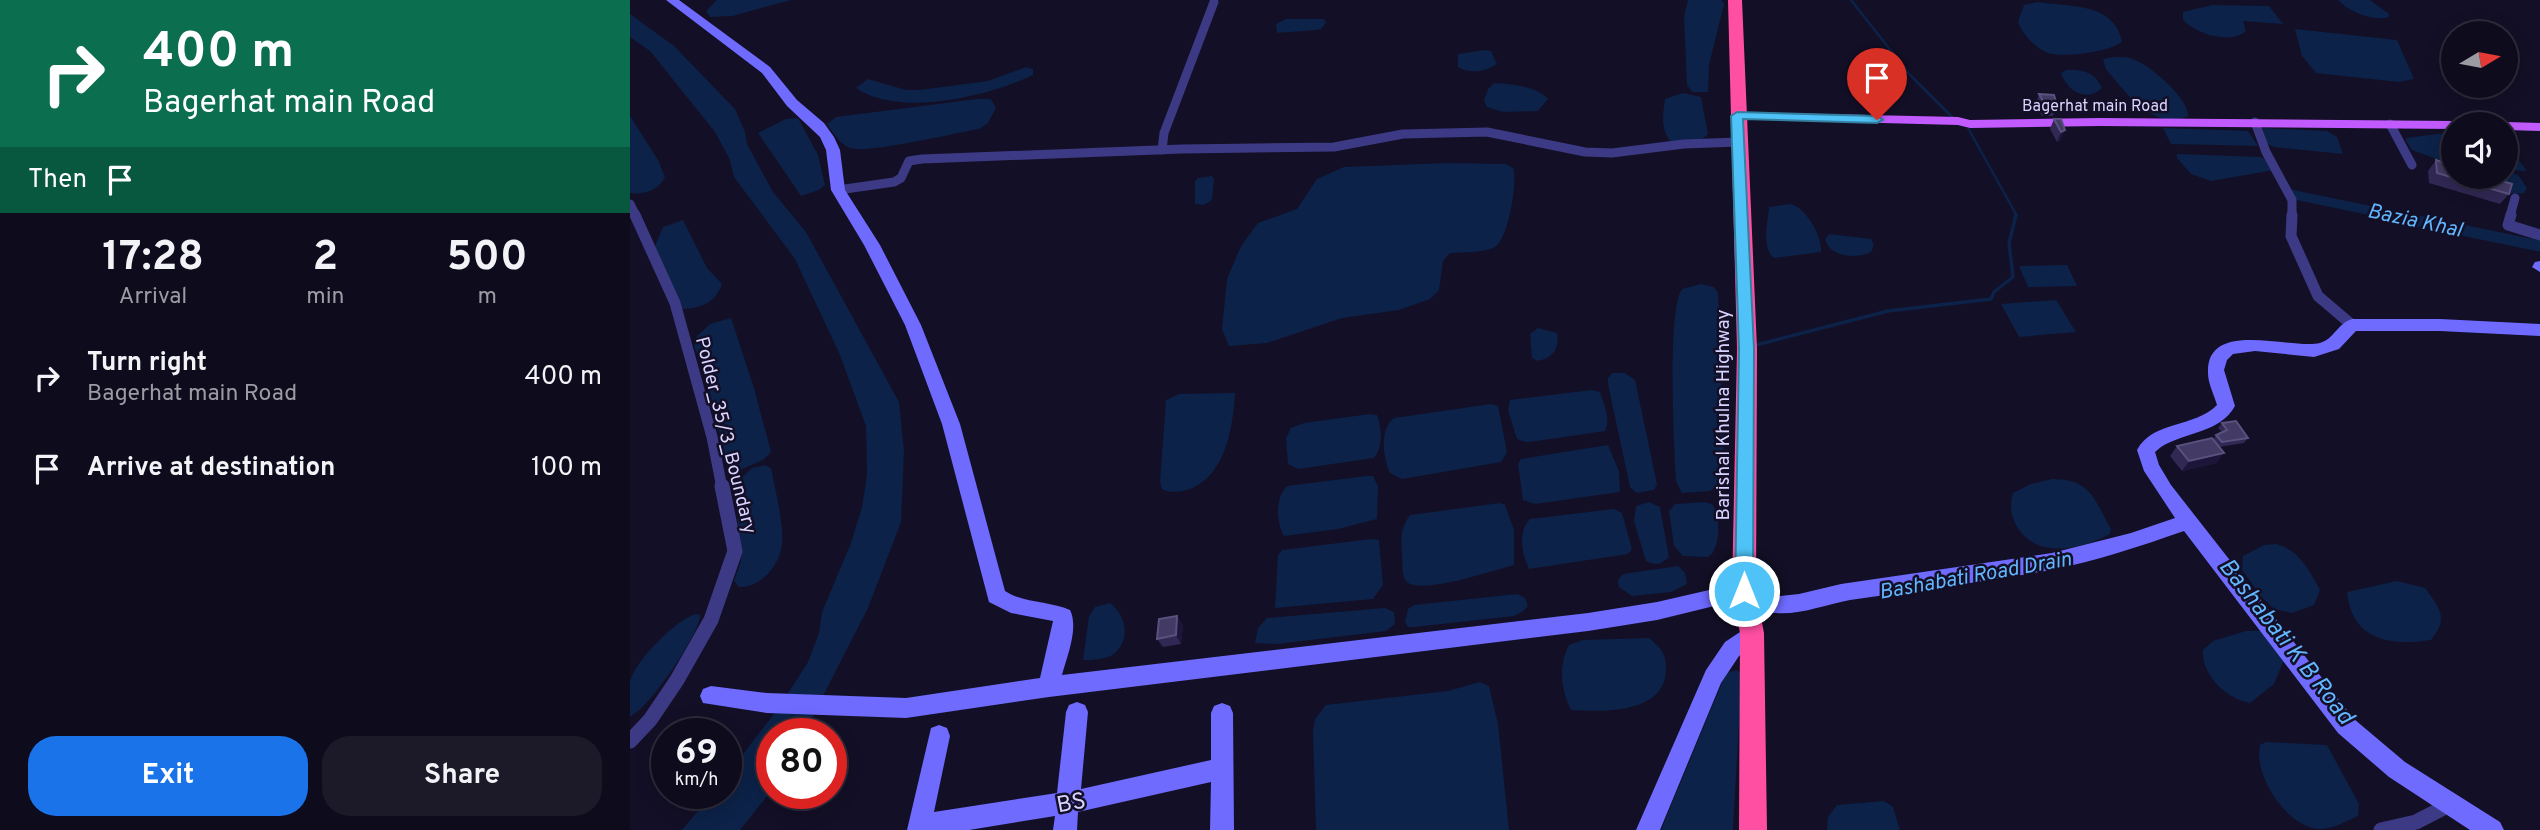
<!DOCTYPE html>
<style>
:root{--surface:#0e0b1c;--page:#1c1929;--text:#f1f3f6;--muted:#9b9ba3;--line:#2e2b3b;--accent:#1a73e8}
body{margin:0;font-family:Overpass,sans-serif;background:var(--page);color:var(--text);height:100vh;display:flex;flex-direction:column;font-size:26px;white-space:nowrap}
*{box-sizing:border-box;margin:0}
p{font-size:23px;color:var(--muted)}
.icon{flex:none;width:38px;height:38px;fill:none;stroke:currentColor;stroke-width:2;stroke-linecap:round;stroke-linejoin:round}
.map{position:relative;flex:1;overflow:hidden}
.side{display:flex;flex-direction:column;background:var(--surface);width:630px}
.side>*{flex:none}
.guide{background:#0b6e4f;color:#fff;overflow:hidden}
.needle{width:46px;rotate:80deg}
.fabs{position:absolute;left:1811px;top:21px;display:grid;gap:14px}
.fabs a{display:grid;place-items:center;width:77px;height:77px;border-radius:50%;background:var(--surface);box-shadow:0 4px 18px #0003,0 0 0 2px var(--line);font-size:35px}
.speed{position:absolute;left:21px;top:718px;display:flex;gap:14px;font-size:35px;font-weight:700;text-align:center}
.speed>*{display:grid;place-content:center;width:91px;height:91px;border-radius:50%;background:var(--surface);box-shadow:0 4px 18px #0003,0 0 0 2px var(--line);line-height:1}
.speed small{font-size:18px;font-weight:400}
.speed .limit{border:10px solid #d22;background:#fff;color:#111}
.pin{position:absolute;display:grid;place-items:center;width:60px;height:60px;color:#fff;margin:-72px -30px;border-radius:50% 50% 50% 0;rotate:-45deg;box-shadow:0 0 7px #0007}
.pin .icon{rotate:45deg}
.me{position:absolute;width:77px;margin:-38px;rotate:0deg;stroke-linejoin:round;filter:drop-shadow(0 0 5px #0008)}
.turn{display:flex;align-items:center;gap:24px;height:147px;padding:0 28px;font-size:32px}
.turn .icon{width:91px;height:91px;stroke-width:2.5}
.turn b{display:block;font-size:49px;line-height:60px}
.then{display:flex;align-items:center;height:66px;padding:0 28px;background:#0003;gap:14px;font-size:26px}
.eta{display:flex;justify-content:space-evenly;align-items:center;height:119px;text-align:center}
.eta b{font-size:42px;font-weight:700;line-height:49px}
.primary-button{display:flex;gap:14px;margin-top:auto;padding:14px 28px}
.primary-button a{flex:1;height:80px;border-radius:28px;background:var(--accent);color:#fff;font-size:28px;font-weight:700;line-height:80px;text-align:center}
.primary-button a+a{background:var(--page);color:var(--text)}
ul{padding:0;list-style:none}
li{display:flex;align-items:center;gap:21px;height:91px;padding:0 28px}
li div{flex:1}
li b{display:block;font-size:26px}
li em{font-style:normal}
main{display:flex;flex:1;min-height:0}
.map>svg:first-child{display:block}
.water{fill:#0c2248}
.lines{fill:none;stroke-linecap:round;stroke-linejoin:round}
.stream-far1{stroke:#0c2248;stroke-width:2.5}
.stream{stroke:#0c2248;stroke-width:3.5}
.canal-far1{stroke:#0c2248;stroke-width:9}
.canal{stroke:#0c2248;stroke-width:11}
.street-far2{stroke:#3d3a85;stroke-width:9}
.street-far1{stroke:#3d3a85;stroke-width:11}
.street{stroke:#3d3a85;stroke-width:15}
.secondary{fill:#6f6bff;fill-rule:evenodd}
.primary{fill:#c25bff;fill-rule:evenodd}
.highway{fill:#ff4fa3;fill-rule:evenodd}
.wall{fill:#312854}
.shaded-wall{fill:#1d163a}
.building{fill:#433a66;stroke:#5a527e;stroke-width:2}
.route{fill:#4fc3f7;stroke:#337fa1;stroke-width:2}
.labels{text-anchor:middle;stroke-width:5;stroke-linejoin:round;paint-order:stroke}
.far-street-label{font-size:16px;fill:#d9d4ff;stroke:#130f26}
.street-label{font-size:19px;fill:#d9d4ff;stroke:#130f26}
.water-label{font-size:21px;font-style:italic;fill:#62b6ff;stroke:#130f26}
.near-street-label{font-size:23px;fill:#d9d4ff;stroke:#130f26}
.near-water-label{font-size:24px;font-style:italic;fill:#62b6ff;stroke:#130f26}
</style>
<main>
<section class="side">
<div class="guide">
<div class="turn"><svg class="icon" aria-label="right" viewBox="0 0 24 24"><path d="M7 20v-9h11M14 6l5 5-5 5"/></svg><div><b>400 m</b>Bagerhat main Road</div></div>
<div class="then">Then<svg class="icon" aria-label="arrive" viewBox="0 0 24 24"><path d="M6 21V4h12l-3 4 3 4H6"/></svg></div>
</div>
<div class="eta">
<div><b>17:28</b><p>Arrival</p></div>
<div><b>2</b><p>min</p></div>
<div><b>500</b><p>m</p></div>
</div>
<ul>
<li><svg class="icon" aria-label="right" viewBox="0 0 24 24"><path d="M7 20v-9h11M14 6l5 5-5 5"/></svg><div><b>Turn right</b><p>Bagerhat main Road</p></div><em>400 m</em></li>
<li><svg class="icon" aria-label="arrive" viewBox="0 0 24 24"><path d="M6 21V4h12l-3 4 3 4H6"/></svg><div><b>Arrive at destination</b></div><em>100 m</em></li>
</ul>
<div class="primary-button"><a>Exit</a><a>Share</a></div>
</section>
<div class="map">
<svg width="1910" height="830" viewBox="0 0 1910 830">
<rect width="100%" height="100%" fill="#130f26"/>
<path class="water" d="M 87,0 L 161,0 L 102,16 L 80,17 L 76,11 Z
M 1058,0 L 1091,0 L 1094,4 L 1079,65 L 1078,92 L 1062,92 L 1057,85 L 1054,17 Z
M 1708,0 L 1740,0 L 1759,14 L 1759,17 C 1743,22 1719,12 1708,0 Z
M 1407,2 C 1439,7 1484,2 1492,41 C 1483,52 1432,58 1418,53 C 1405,48 1393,35 1388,22 L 1394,5 Z
M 1582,5 L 1639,6 L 1653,24 L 1613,21 L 1616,31 C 1599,45 1567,34 1553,20 L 1553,12 Z
M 0,14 L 44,46 L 105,109 L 115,132 L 117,144 L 143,192 L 176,232 L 269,402 L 274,451 L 271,522 L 238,608 L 174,733 L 142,733 L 142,790 L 110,830 L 52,830 L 83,793 L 96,793 L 96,776 L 148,709 L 178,662 L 189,633 L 192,612 L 221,543 L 232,507 L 237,475 L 236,426 L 210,355 L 165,259 L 104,177 L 99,158 L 85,132 L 20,51 L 0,37 Z
M 656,19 L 694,19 L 696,23 L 691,29 L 686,30 L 647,33 L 646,24 Z
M 1665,29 L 1767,40 L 1784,79 L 1769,82 L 1686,73 L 1672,56 Z
M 855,50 L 861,51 L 867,64 C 855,72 840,74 828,67 L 828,54 Z
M 1477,58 C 1487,57 1496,56 1505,60 C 1521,66 1559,99 1558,116 C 1524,132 1495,92 1476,69 L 1473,60 Z
M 396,67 L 403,69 L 403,75 C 359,96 269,118 226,88 L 238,79 L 276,90 L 290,90 L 358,81 Z
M 1437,70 C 1454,69 1465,73 1472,88 C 1456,103 1437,91 1431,73 Z
M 864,83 C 880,84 907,86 918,99 L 908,111 L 873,112 L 857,107 L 854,101 L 858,89 Z
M 1053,93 L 1071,97 L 1078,134 L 1071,140 L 1041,142 C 1030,129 1033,114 1035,99 Z
M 347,99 L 361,99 L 366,108 L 358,123 L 349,129 C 325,133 238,154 220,148 C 211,145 202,132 197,124 L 206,117 Z
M 0,116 L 28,160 L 35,177 C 29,190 14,195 0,193 Z
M 168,118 L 188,155 L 195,185 L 189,190 L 171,196 L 128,133 L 156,119 Z
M 1533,128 L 1618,131 L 1628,146 L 1541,144 Z
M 1633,128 L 1697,131 L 1707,137 L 1713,154 L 1644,147 L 1636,143 Z
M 1823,132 L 1823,165 L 1782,150 L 1776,141 L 1776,138 Z
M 1876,143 L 1897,171 L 1878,170 L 1889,176 L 1897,188 L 1894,193 C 1877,197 1864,185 1851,177 L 1876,177 Z
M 1547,154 L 1631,157 L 1641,164 L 1644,170 L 1581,181 L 1561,174 L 1547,158 Z
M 818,163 L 876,164 L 883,168 C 888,182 878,239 865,247 C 854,253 833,252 820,253 L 813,261 L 809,290 L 800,299 L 769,310 L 712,318 L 637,343 L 599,346 L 592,329 L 597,279 L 611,246 L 628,223 L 667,209 L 687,179 L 714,167 Z
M 582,176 L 584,179 L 582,200 L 574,205 L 565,204 L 565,181 L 568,178 Z
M 1160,204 C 1175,206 1193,237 1191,252 L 1144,258 C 1131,248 1138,222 1139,207 Z
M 53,220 L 77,268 L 92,284 C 85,303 72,308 52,309 C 41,296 33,263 25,246 L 33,227 Z
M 1199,234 L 1241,239 L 1244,245 L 1241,252 C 1226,259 1200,258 1195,239 Z
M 1437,265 L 1447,286 L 1398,287 L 1389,266 Z
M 1071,284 L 1084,287 L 1088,293 L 1094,468 L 1086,487 L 1080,491 L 1052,493 L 1046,481 C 1044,449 1037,309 1052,289 Z
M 1426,300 L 1446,332 L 1389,337 L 1371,304 Z
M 101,318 L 124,388 L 141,452 L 133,460 L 103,473 L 99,471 L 73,369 L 64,346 L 67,336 L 80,324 Z
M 908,328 L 927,333 C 930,348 923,358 908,361 L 902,358 L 900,334 Z
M 983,373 L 995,373 L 1005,380 L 1027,484 L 1024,490 L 1007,493 L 1000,487 L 978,384 L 978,378 Z
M 962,390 L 970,392 C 974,404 981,421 975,431 L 907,441 L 896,442 L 887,439 L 878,410 L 880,400 Z
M 605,393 C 603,430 594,482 553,491 C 545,492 539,493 532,489 L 530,482 L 536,400 L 549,394 Z
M 861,404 L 868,406 L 877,452 L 871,462 L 772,479 L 760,473 C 753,458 749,429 764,418 Z
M 740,414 L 747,415 C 752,428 753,448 744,458 L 668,469 L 658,464 L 656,438 L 661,428 L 674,423 Z
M 978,445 L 989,471 L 990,492 L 905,504 L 893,500 L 888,464 L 891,459 Z
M 135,465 L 141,468 C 145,489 154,523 152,544 C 150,565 131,588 109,587 L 104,581 L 111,561 L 105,484 L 122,468 Z
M 737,476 L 743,476 L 748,486 L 747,519 L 708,529 L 654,536 C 646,521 645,498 657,486 Z
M 1422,479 C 1461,479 1464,499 1481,529 L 1480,534 C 1452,549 1410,559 1389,530 C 1381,518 1379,507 1383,493 L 1401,484 Z
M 1019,502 L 1030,507 L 1039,557 C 1030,565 1026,566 1016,561 L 1004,521 L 1006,506 Z
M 1075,502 L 1082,504 C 1091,514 1091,549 1078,557 L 1053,556 L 1044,546 L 1039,511 L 1045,504 Z
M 870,503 L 875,505 L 884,530 L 884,565 C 865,570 791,595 777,582 C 771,577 773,564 772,556 C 771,539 770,529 780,515 Z
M 984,509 L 992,513 L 1002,549 L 998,554 L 899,569 C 892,554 887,532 900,519 Z
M 741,539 L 749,540 L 753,585 L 743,599 L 645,608 L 648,555 L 652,550 Z
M 1646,544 C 1669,550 1679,570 1690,590 L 1684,605 L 1662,613 L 1644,609 L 1630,595 L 1612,570 L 1613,556 L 1634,545 Z
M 1048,566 L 1055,573 L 1057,584 L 1041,592 L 1002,596 L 989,587 L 988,580 L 993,574 Z
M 1767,581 L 1795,588 C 1810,609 1819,618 1801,640 C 1761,646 1722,641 1717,592 Z
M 887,594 L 895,598 L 898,606 L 892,612 L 884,616 L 784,627 L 778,627 L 775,622 L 778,609 L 784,605 Z
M 480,603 C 494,614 502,636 486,652 C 478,660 463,660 453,660 L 459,616 L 465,607 Z
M 755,608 L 764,612 L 765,624 L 756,631 L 647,644 L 625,643 L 628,628 L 637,618 Z
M 66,614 L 70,615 C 71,632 16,713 0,716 C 0,705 0,694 0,683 C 3,663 46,619 66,614 Z
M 1616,631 L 1633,631 L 1654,660 L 1644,684 L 1620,703 C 1597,699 1571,675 1573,650 L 1583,641 Z
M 1019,638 C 1030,647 1037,654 1036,670 C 1035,714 973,712 941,710 C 931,690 928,666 939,645 L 953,640 Z
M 1107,670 L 1110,672 L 1111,688 L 1103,830 L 1031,830 L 1096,673 Z
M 850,682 L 859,686 L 868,724 L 879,830 L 686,830 L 683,732 L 685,719 L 696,705 L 818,691 Z
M 1636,742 L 1697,745 L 1729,804 L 1728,816 C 1715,822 1701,830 1687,829 C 1656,825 1623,775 1630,745 Z
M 1254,801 L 1263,807 L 1270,830 L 1197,830 L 1198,817 L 1207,805 Z"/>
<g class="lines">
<path class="stream-far1" d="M 1221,0 L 1280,75 L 1325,120
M 1338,128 L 1387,216"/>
<path class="stream" d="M 1122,346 L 1258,311 L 1361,299 L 1364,292 L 1383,277 L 1379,243 L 1386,215"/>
<path class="canal-far1" d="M 1660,194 L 1767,216"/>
<path class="canal" d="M 1759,215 L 1910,246"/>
<path class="street-far2" d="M 1625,122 L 1636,152 L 1662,200 L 1662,216
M 1760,124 L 1782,165
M 532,150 L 534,133 L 584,2
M 208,190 L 264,182 L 271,178 L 279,161 L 292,159 L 552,149 L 704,147 L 773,134 L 857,132 L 955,152 L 982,153 L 1054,144 L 1108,142
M 0,204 L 6,216
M 1880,216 L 1885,198"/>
<path class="street-far1" d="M 5,215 L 45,303 L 82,437 L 92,488
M 1662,215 L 1661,236 L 1688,296 L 1722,325
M 1881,215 L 1878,225 L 1910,235"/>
<path class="street" d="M 0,741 L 20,720 L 47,680 L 81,620 L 105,551 L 92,486
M 1751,830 L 1786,822 L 1819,805"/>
<path class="secondary" d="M 36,0 L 49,0 L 140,67 L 167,100 L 194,123 L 204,137 L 210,150 L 215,190 L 250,245 L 291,325 L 330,424 L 375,591 C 393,603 420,601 440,610 C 449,628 437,656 432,675 L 958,613 L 1027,602 L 1114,582 L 1121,585 L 1124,591 L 1121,597 L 1027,620 L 958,631 L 419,697 L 276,718 L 137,713 L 73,703 L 70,696 L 73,689 L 81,686 L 137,693 L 276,698 L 410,678 L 423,621 L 381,613 L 359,602 L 312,424 L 275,325 L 234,245 L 201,190 L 196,150 L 190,137 L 157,106 L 132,73 Z
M 1910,261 L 1910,272 L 1902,267 L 1905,262 Z
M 1722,319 L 1810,319 L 1910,324 L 1910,336 L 1810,331 L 1726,331 L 1709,349 L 1684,357 L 1625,351 L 1603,354 L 1597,360 L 1594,370 L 1605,406 C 1590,433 1555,432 1531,447 L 1525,452 L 1529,465 L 1541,485 L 1724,719 L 1775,762 L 1870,822 L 1874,830 L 1840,830 L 1759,777 L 1708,733 L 1554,531 C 1511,546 1466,561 1421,570 C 1355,582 1287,590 1220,600 C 1192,605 1159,620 1131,610 L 1128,604 L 1131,598 L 1169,594 L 1211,584 L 1422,553 L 1501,533 L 1545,518 L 1514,471 L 1507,450 C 1523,420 1565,428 1587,405 C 1584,394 1578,384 1578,373 C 1576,318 1661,350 1690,343 C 1704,339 1708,323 1722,319 Z
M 1122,624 L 1129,626 L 1132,633 L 1129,640 L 1109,656 L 1091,683 L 1030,830 L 1006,830 L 1076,670 L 1095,642 Z
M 447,702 L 455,705 L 458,712 L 451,789 L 581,760 L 581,713 L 584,706 L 592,703 L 600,706 L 603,713 L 604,830 L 580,830 L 581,782 L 448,812 L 447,830 L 423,830 L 425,816 L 339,830 L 277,830 L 301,728 L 309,725 L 317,728 L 320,736 L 304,812 L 427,793 L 436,712 L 439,705 Z"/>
<path class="primary" d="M 1107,112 L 1328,117 L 1340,120 L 1469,118 L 1824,121 L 1830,124 L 1824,124 L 1824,129 L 1469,126 L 1340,128 L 1328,125 L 1102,119 L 1100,116 Z
M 1876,122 L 1910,123 L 1910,131 L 1876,130 L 1876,124 L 1871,124 Z"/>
<path class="highway" d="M 1098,0 L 1112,0 L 1127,349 L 1126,591 L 1134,633 L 1137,830 L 1109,830 L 1110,633 L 1102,591 L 1107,349 Z"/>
</g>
<path class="wall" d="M 1409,94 L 1427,106 L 1423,116 L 1412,116 L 1405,105 Z
M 1424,119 L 1435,130 L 1430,140 L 1427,142 L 1420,129 Z
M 1806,160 L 1879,194 L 1870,204 L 1799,183 L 1798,171 Z
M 1592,423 L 1618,438 L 1614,443 L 1589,447 L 1587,463 L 1552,471 L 1540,456 L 1547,446 L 1583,440 L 1586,435 L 1592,432 L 1588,428 Z
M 553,625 L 551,644 L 533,647 L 527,639 Z"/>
<path class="shaded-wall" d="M 1435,130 L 1430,140 L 1427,142 L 1431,132 Z
M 1594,453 L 1587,463 L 1552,471 L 1559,461 Z
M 547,616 L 553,625 L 551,644 L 546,635 Z"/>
<path class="building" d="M 1409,94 L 1424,95 L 1427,106 L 1416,106 Z
M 1424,119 L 1431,119 L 1435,130 L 1431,132 Z
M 1806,160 L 1824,166 L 1824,177 L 1859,177 L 1882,184 L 1879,194 L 1807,173 Z
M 1606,421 L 1618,438 L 1592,442 L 1586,435 L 1597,430 L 1592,423 Z
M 1582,438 L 1594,453 L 1559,461 L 1547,446 Z
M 547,616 L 546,635 L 527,639 L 529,619 Z"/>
<path class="route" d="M 1107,112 L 1247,116 L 1253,120 L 1247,123 L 1113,119 L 1124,349 L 1123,591 L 1120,597 L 1114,599 L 1108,597 L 1105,591 L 1109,349 L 1101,116 Z"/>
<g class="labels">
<g class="far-street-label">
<text x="1465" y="111">Bagerhat main Road</text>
</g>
<g class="street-label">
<text transform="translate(1092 415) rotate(-90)" y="7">Barishal Khulna Highway</text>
<text transform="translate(97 435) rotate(76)" y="7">Polder_35/3_Boundary</text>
</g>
<g class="water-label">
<text transform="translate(1785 220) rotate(12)" y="7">Bazia Khal</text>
<text transform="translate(1345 575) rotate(-10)" y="7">Bashabati Road Drain</text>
</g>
<g class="near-street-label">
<text transform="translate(441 802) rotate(-11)" y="8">BS</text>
</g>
<g class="near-water-label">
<text transform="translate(1657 641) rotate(52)" y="8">Bashabati K B Road</text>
</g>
</g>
</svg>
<div class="fabs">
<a><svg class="needle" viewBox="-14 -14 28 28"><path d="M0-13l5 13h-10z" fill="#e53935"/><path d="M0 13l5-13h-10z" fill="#9b9ba3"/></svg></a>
<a><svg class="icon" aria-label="sound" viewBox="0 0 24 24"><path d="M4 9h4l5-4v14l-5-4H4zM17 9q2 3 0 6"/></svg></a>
</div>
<div class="speed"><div>69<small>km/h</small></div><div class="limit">80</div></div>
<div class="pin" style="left:1247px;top:120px;background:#d93025"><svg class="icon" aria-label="arrive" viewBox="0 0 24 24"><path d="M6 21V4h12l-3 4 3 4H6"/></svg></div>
<svg class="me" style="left:1114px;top:591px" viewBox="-20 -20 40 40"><circle r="17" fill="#4fc3f7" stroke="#fff" stroke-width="3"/><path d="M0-11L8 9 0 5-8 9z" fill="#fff"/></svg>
</div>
</main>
